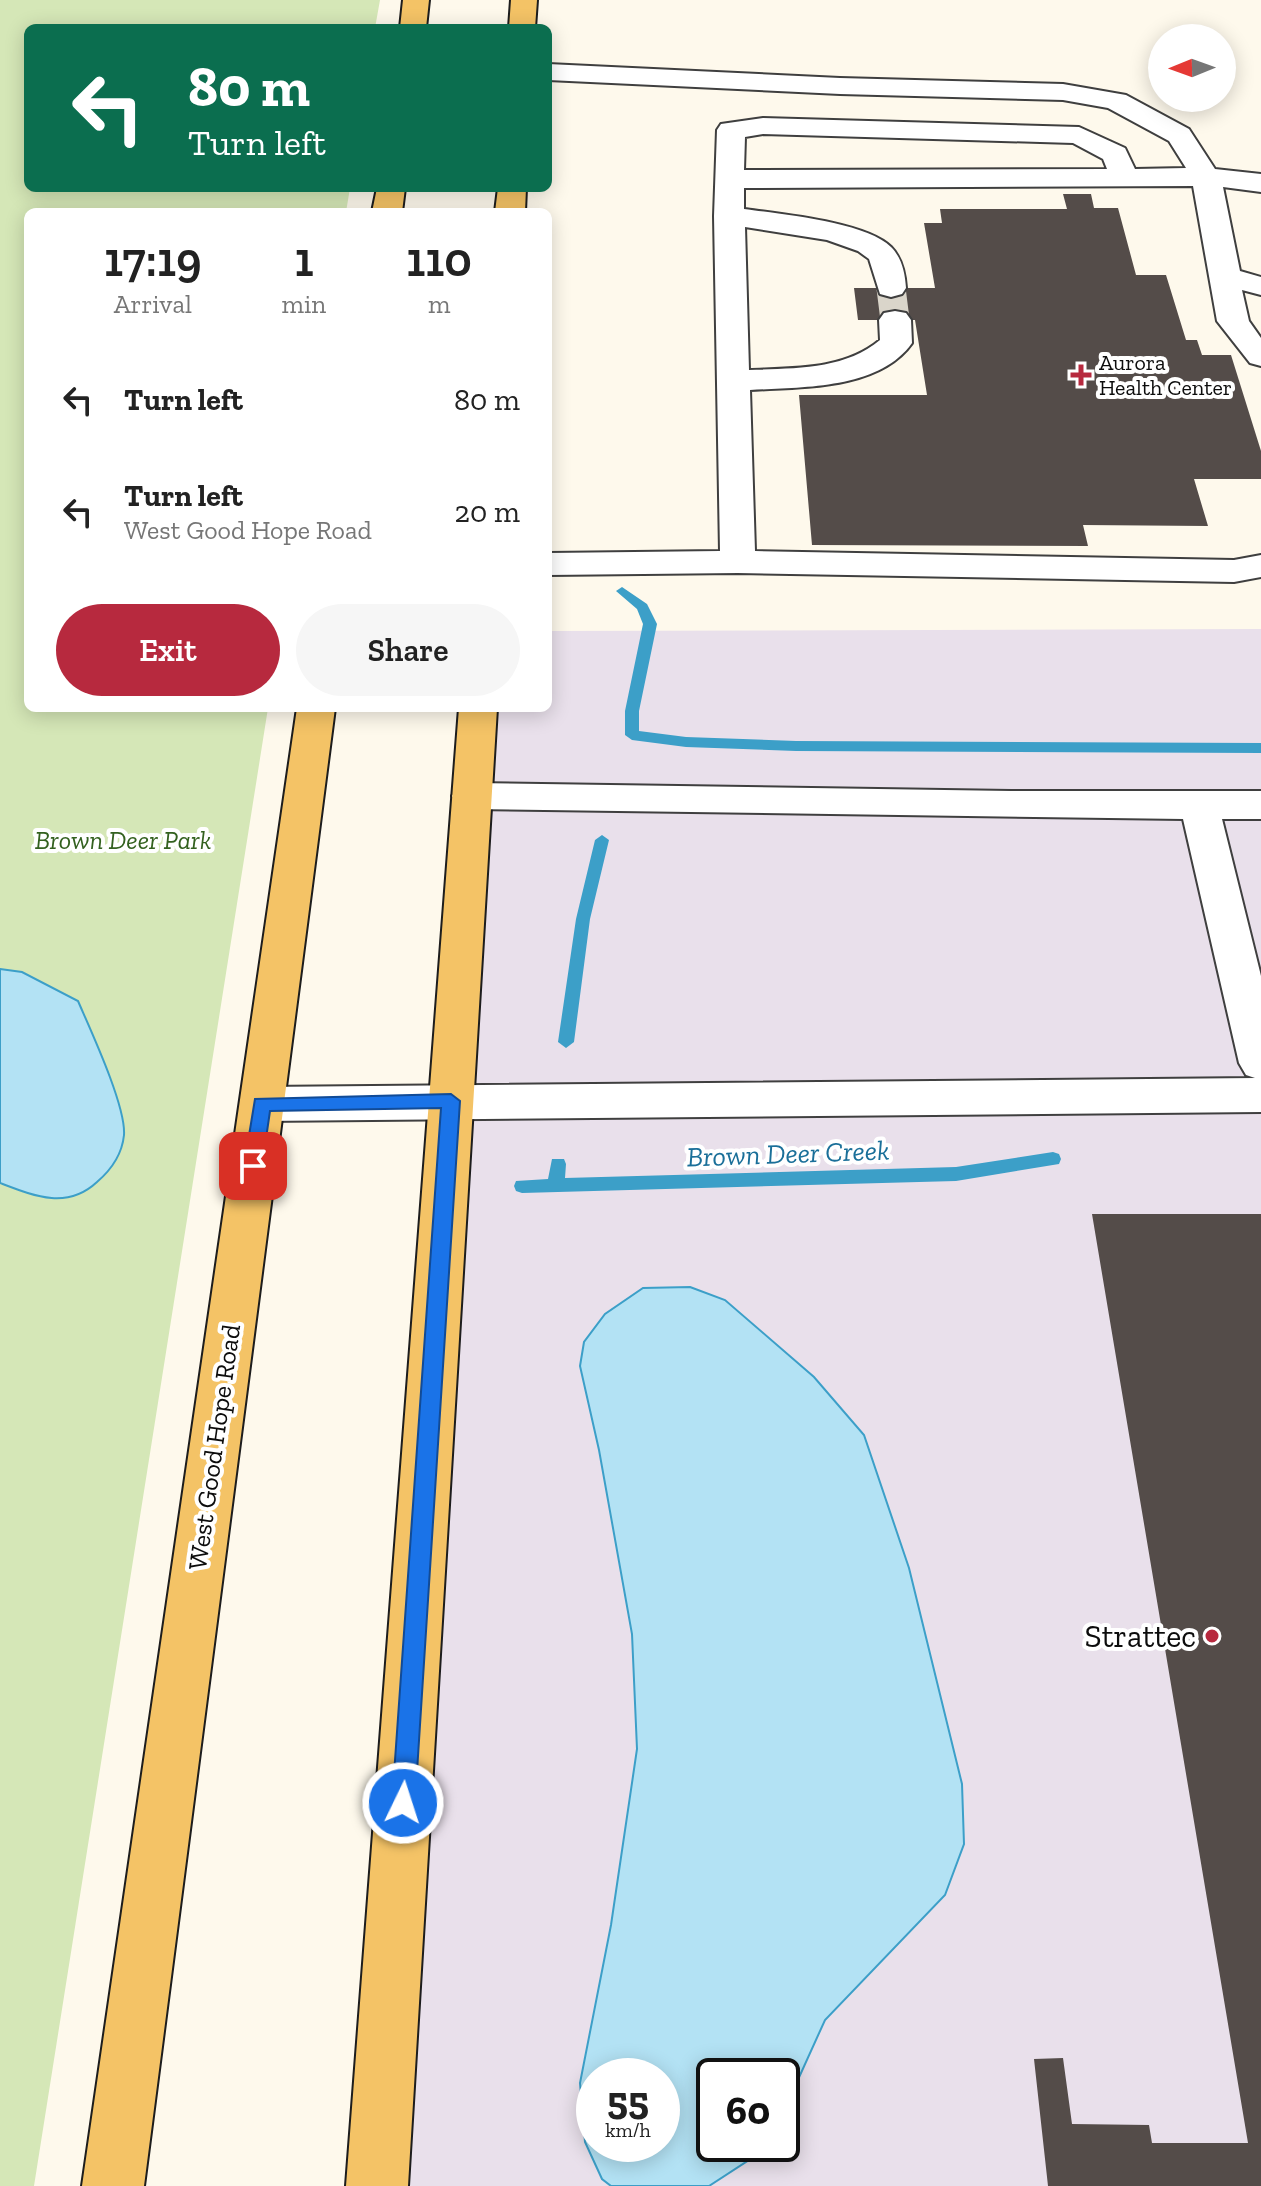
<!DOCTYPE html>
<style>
:root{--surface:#fff;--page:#f6f6f6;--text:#222;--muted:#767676;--accent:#b7293e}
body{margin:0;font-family:"Zilla Slab",serif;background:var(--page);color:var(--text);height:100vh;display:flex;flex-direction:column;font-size:30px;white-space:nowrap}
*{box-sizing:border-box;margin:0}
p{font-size:26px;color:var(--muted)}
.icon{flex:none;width:44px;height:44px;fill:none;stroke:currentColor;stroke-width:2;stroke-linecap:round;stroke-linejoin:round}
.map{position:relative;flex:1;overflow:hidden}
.side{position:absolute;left:24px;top:208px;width:528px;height:504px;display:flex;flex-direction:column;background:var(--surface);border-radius:12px;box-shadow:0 4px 20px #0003}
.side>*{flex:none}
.guide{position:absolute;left:24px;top:24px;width:528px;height:168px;border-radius:12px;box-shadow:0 4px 20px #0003;background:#0b6e4f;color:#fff;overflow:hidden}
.needle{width:52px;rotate:269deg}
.tools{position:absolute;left:1148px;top:24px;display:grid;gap:16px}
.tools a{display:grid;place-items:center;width:88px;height:88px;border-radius:50%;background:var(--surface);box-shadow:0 4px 20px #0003;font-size:40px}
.speed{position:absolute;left:576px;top:2058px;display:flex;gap:16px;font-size:40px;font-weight:700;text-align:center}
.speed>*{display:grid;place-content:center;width:104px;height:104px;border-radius:50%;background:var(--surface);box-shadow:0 4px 20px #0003;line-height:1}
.speed small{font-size:20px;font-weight:400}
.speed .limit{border:4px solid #111;border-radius:12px;background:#fff;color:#111}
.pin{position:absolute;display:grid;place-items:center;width:68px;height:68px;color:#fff;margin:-34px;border-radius:16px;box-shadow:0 4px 12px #0006}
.me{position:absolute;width:88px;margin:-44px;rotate:4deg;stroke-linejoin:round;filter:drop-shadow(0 0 6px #0008)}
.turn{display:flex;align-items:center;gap:28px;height:168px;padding:0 32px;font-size:36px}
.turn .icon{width:104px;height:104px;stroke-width:2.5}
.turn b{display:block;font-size:56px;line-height:68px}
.eta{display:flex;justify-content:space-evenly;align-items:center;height:136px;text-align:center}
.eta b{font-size:48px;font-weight:600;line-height:56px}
.primary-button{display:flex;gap:16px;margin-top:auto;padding:16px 32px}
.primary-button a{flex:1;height:92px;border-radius:48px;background:var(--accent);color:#fff;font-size:32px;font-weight:600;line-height:92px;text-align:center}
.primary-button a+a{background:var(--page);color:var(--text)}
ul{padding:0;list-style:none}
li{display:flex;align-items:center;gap:24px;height:112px;padding:0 32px}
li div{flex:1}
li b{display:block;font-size:30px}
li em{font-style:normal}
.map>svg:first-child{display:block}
.industrial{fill:#e9e0eb;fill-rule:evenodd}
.green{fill:#d5e7b7}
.water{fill:#b3e2f4;stroke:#3c9fc8;stroke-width:2;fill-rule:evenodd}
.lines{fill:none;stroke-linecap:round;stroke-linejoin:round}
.stream{fill:#3c9fc8;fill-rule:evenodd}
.building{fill:#544c49}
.minor-tunnel{stroke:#dad5ca;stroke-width:29;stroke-dasharray:29 14;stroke-linecap:butt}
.minor-casing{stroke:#3f3f3f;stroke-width:4}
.major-casing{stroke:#1d1d1d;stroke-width:4}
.minor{fill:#fff;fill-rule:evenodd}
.major{fill:#f4c366;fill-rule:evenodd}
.route{fill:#1a73e8;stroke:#114b97;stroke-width:2}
.poi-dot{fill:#b7293e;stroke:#fff;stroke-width:3}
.labels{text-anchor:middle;stroke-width:8;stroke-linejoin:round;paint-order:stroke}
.far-poi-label{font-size:22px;fill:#0c0c0c;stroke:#fff;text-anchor:start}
.park-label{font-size:26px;font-style:italic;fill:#33611f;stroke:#fff}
.street-label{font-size:26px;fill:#0c0c0c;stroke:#fff}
.water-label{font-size:28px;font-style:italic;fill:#1a6f99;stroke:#fff}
.near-poi-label{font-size:32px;fill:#0c0c0c;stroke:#fff;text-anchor:end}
</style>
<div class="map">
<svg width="1261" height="2186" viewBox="0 0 1261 2186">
<rect width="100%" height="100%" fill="#fef9ec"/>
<path class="industrial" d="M 1261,629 L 1261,2186 L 377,2186 L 478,708 L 548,708 L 548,631 ZM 594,2076 L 662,2076 L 662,2144 L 594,2144 ZM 714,2076 L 782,2076 L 782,2144 L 714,2144 Z"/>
<path class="green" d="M 0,0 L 380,0 L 375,28 L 28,28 L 28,188 L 350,188 L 346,212 L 28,212 L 28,708 L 268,708 L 34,2186 L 0,2186 Z"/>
<path class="water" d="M 0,969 L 22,972 L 78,1001 C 91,1031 126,1106 124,1135 C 122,1155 111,1170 97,1182 C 67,1210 34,1196 0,1183 Z
M 690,1287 L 725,1300 L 814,1377 L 864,1435 L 909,1568 L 962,1784 L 964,1844 L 945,1895 L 825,2020 L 782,2115 L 782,2076 L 714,2076 L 714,2144 L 768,2144 L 766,2149 L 709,2186 L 611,2186 L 602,2179 L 585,2142 L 580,2083 L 611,1925 L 637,1749 L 632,1634 L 599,1450 L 580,1366 L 584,1342 L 605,1314 L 643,1288 ZM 594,2076 L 662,2076 L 662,2144 L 594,2144 Z"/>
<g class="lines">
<path class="stream" d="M 622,587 L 647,604 L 657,624 L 639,711 L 639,731 L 686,737 L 796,741 L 1261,743 L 1261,753 L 796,751 L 686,747 L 632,740 L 625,735 L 625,711 L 643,624 L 637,609 L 616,591 Z
M 602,835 L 609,840 L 590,919 L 574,1042 L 566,1048 L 558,1042 L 576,919 L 595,840 Z
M 1053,1152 L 1059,1154 L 1061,1159 L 1059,1164 L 956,1181 L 522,1193 L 516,1191 L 514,1186 L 516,1181 L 548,1179 L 552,1159 L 564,1159 L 566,1164 L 565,1178 L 956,1167 Z"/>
</g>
<path class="building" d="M 1063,194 L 1091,194 L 1094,208 L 1118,208 L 1136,275 L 1166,275 L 1186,340 L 1197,340 L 1202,355 L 1231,355 L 1261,451 L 1261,479 L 1194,479 L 1208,526 L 1083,525 L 1088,546 L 812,545 L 799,395 L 927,395 L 915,320 L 858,320 L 854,288 L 935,288 L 924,223 L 942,223 L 940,209 L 1067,209 Z
M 1092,1214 L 1261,1214 L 1261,2186 L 1048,2186 L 1034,2059 L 1063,2058 L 1072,2124 L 1149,2125 L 1152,2143 L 1248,2143 Z"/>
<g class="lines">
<path class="minor-tunnel" d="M 891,288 L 895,320"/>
<defs>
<path id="minor" d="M 548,64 L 840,78 L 1063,84 L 1126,95 L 1189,129 L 1215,169 L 1261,174 L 1261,192 L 1223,187 L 1240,271 L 1261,277 L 1261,295 L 1242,290 L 1249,321 L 1261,338 L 1261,366 L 1250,363 L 1217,321 L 1193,186 L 744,188 L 744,209 C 780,214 866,222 891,247 C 902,258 905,273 906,288 L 902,294 L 891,297 L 880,294 L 869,259 L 858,251 L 827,240 L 745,227 L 749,370 C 795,368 844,370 880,340 L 879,320 L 884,313 L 895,311 L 906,313 L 911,320 L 912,343 C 879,390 800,387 750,390 L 755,551 L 1234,560 L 1261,555 L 1261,577 L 1234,582 L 738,573 L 548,575 L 548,553 L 720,551 L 714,216 L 717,130 L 721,124 L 763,118 L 1079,127 L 1125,148 L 1135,169 L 1186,168 L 1169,141 L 1108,108 L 1063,100 L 840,94 L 548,80 ZM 763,134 L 1073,143 L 1103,159 L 1107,169 L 744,170 L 745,137 Z
M 472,783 L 1011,791 L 1261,791 L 1261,819 L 1222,819 L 1261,976 L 1261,1112 L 262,1121 L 246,1116 L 240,1104 L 246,1092 L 262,1087 L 1255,1078 L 1246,1075 L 1239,1063 L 1183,819 L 472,809 L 458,806 L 452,796 L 458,786 Z"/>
<path id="major" d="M 403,0 L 429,0 L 426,28 L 400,28 Z
M 511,0 L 537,0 L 535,28 L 509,28 Z
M 377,188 L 405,188 L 402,212 L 372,212 Z
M 498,188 L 526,188 L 525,212 L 495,212 Z
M 297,708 L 335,708 L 144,2186 L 82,2186 Z
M 459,708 L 497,708 L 408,2186 L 346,2186 Z"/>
</defs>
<use href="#minor" class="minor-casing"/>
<use href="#major" class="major-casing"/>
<use href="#minor" class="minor"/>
<use href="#major" class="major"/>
</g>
<path class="route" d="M 451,1094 L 460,1101 L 415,1803 L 411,1811 L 403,1815 L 395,1811 L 392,1803 L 441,1108 L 270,1111 L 262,1166 L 260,1171 L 246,1171 L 244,1166 L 255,1099 Z"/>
<g class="poi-dot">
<path d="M1077 363h8v8h8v8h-8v8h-8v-8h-8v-8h8z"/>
<circle cx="1212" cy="1636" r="8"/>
</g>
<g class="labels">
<g class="far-poi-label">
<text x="1099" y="370">Aurora<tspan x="1099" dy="25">Health Center</tspan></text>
</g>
<g class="park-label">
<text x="123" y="849">Brown Deer Park</text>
</g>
<g class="street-label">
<text transform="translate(214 1447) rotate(-82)" y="9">West Good Hope Road</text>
</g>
<g class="water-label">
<text transform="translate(788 1153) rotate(-2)" y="10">Brown Deer Creek</text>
</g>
<g class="near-poi-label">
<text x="1196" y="1647">Strattec</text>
</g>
</g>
</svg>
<div class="tools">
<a><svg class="needle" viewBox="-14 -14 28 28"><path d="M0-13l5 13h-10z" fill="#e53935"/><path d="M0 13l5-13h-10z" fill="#767676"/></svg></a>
</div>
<div class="speed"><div>55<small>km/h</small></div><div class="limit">60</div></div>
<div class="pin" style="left:253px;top:1166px;background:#d93025"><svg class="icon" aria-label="arrive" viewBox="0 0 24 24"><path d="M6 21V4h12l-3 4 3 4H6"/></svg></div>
<svg class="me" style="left:403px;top:1803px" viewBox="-20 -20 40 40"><circle r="17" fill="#1a73e8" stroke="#fff" stroke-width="3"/><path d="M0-11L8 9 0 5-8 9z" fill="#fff"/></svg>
<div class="guide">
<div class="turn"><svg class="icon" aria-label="left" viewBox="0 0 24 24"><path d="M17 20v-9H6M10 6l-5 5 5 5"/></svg><div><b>80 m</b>Turn left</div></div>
</div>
<section class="side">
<div class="eta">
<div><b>17:19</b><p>Arrival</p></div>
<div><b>1</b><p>min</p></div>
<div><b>110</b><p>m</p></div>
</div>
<ul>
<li><svg class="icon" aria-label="left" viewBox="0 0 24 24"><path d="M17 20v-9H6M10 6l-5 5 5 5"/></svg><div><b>Turn left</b></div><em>80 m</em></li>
<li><svg class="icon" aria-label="left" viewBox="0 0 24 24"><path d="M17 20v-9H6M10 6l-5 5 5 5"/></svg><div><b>Turn left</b><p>West Good Hope Road</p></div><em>20 m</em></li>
</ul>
<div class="primary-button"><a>Exit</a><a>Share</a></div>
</section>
</div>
